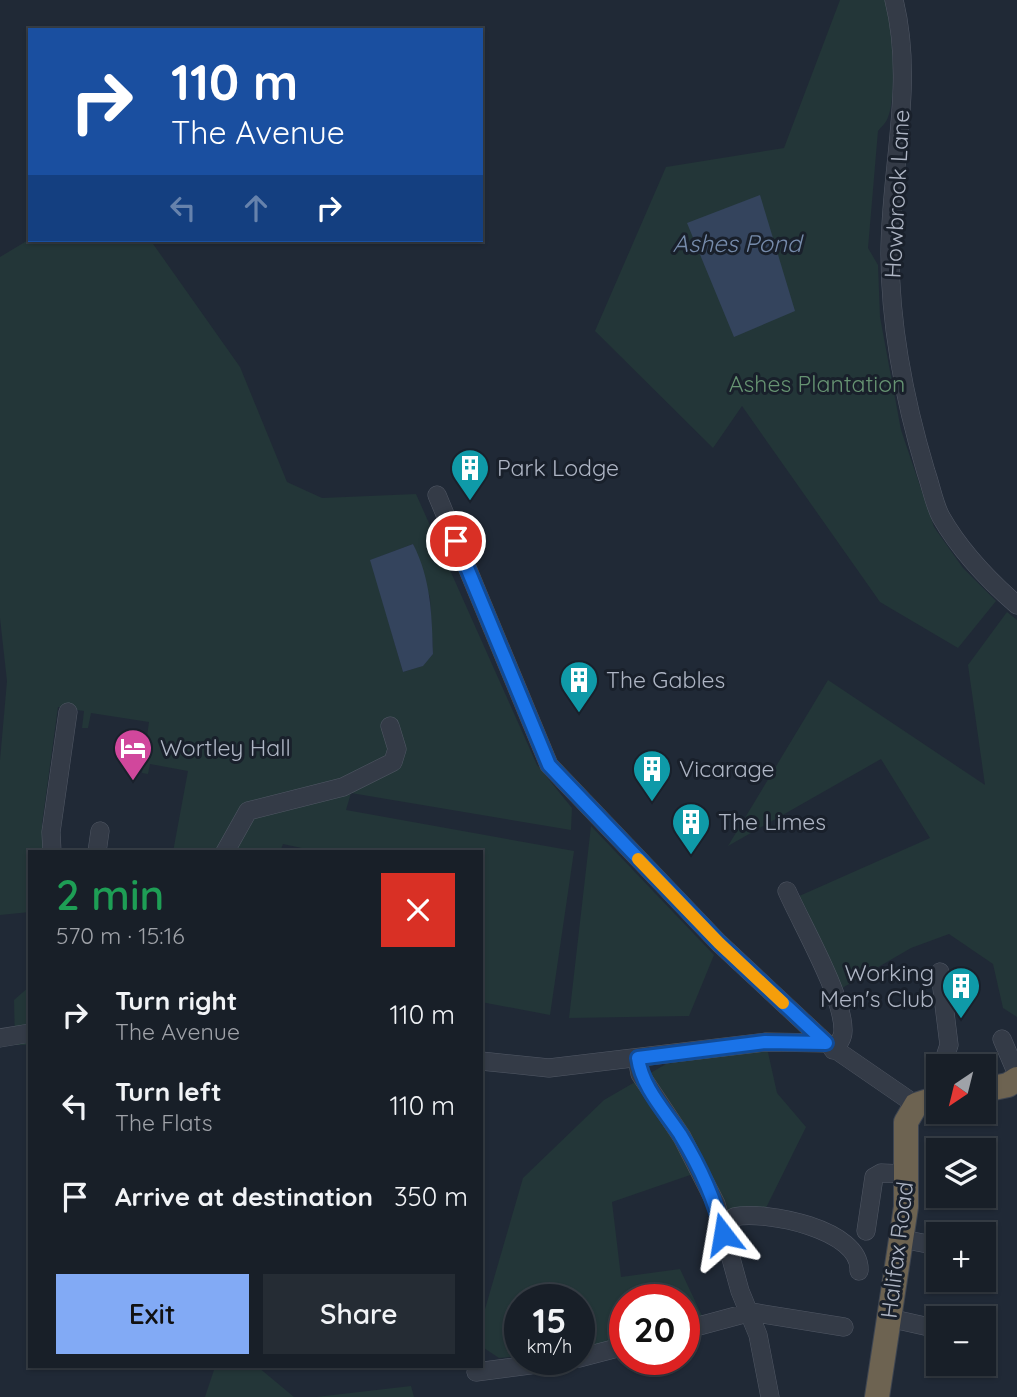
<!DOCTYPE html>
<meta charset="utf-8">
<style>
:root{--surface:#181f28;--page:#252c34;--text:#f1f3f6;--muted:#9fa2a8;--line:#363d45;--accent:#82aaf5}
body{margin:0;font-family:Quicksand,sans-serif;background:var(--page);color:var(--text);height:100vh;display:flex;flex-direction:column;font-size:26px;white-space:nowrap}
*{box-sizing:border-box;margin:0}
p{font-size:23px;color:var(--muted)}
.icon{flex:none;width:38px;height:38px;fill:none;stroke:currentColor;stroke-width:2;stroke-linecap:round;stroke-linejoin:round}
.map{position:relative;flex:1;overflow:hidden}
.side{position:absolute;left:28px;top:850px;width:455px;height:518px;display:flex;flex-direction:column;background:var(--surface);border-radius:0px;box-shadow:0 2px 5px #0004,0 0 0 2px var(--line)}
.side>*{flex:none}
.guide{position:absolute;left:28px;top:28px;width:455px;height:214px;border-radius:0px;box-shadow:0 2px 5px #0004,0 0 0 2px var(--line);background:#1a4fa0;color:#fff;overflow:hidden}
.needle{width:46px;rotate:215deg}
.controls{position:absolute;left:926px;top:1054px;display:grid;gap:14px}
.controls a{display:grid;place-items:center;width:70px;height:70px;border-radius:0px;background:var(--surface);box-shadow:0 2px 5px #0004,0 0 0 2px var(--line);font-size:35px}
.speed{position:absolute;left:504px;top:1284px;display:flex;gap:14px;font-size:35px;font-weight:700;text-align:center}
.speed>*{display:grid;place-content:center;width:91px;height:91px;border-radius:50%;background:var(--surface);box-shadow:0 2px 5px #0004,0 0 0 2px var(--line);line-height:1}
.speed small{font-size:18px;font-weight:400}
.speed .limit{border:10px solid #d22;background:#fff;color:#111}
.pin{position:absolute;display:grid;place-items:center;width:60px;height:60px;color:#fff;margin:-30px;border:4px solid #fff;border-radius:50%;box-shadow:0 2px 7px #0007}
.me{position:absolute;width:77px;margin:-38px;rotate:346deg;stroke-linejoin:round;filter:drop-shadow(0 0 5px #0008)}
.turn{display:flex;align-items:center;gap:24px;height:147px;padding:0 28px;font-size:32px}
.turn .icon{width:91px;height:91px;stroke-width:2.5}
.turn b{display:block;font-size:49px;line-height:60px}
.lanes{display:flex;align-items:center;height:66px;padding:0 28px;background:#0003;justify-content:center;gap:35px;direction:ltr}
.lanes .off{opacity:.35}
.round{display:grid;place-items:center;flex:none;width:74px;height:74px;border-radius:0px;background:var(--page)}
.headline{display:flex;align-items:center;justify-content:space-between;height:119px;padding:0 28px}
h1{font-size:42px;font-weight:600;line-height:52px;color:#1e9e55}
.button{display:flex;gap:14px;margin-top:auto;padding:14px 28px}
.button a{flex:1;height:80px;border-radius:0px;background:var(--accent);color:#111;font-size:28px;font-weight:600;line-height:80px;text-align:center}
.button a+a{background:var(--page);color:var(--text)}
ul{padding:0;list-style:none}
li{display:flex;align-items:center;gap:21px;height:91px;padding:0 28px}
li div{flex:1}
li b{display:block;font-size:26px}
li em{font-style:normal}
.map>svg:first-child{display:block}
.green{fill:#233638;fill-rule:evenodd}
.water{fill:#34445d}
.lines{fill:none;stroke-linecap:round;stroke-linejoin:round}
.minor-casing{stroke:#515865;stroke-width:19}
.highway-casing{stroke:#3e4551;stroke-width:26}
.minor{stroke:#343b47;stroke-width:18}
.highway{stroke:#6d6351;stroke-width:24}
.route-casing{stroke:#114b97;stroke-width:18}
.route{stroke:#1a73e8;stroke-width:12}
.slow{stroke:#f59e0b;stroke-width:12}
.labels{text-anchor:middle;stroke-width:6;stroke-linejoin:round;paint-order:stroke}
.street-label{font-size:23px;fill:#aeb5c4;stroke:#19202b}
.park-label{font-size:23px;fill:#669372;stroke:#19202b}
.poi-label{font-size:23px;fill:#aeb5c4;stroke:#19202b;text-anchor:start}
.water-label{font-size:24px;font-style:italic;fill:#768bab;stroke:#19202b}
</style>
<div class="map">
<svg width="1017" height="1397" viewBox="0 0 1017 1397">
<rect width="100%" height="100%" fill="#202936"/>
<path class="green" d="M 840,0 L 886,0 C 892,22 897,97 888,117 C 887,122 881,127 878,131 L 868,248 L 878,265 L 880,317 L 901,430 L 934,527 L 963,568 L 996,601 L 958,648 L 880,602 L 742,406 L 713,448 L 595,331 L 666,167 L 784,148 Z
M 30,239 L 151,241 L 240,367 L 287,482 L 322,498 L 416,494 L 537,765 L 572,808 L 571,830 L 351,793 L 346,810 L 574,851 L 550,1015 L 481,1002 L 481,852 L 320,852 L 283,844 L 280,852 L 173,852 L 188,771 L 150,764 L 148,774 L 142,773 L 149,722 L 91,713 L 88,728 L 82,728 L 84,711 L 58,707 L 42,824 L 45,852 L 30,852 L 30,912 L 0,915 L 0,760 L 7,681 L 0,618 L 0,257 ZM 413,544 L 430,598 L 433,654 L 422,666 L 403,672 L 371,560 Z
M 1007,612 L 1017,620 L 1017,1017 L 1003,1008 L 993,964 L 949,934 L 911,948 L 837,991 L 797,897 L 930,838 L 881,759 L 728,846 L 828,680 L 985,785 L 968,665 Z
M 591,826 L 714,955 L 689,1016 L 569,1018 Z
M 30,986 L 30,1045 L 15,1045 L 14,1000 Z
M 767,1048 L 777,1093 L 806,1127 L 762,1216 L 719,1224 L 696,1173 L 612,1202 L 621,1277 L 680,1269 L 704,1320 L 684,1324 L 684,1300 L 625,1300 L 625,1339 L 579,1350 L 579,1300 L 520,1300 L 520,1356 L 499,1358 L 481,1346 L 481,1323 L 523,1178 L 604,1100 L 666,1064 Z
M 215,1367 L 258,1367 L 294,1397 L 205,1397 Z
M 411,1386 L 414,1397 L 316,1397 Z"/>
<path class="water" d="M 760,195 L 795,311 L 734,337 L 687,223 Z
M 413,544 C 431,579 432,615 433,654 L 423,666 L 403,672 L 370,560 Z"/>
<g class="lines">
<defs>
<path id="minor" d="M 894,0 C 915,84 890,169 890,253 C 890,327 905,402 926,472 C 931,486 934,504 941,517 C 961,552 987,579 1017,605
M 437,495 L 549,765 L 719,943 L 826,1043 L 916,1105
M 52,852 L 51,832 L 68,712
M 97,852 L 100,831
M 225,852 L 248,811 L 343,787 L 393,762 L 397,749 L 390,726
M 787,891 C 802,925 844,997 843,1031 C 843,1039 838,1044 833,1050
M 940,972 L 949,1045 L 942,1066
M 0,1038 L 30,1033
M 1002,1039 L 1017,1074
M 637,1058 L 640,1074 L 682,1137 L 716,1204 L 740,1291 L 758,1335 L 770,1397
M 481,1061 L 549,1068 L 766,1042 L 826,1043
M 866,1231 L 874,1177 L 881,1173 L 906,1174
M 723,1234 L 734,1217 C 764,1210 862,1229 859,1271
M 902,1239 L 938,1246
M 889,1318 L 938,1329
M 684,1330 L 751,1312 L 844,1327
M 579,1358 L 625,1346
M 476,1372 L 568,1360"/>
<path id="highway" d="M 984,1090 L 1008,1085 L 1017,1079
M 877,1397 L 906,1207 L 906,1122 L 916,1105 L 938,1098"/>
</defs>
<use href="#minor" class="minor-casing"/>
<use href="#highway" class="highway-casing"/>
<use href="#minor" class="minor"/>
<use href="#highway" class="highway"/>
</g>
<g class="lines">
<defs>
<path id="route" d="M 456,541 L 549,765 L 719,943 L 826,1043 L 765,1042 L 638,1058 C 642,1087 664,1110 680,1134 C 699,1165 715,1199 723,1234"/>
</defs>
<use href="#route" class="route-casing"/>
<use href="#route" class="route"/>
<path class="slow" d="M 638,859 L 719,943 L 783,1003"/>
</g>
<defs>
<symbol id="building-pin" viewBox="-11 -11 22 30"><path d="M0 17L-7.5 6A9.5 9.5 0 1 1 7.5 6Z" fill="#0f9aa8" stroke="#19202b"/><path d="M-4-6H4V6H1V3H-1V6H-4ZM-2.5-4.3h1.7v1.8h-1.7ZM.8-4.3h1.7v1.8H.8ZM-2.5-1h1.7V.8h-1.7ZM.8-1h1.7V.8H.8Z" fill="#fff"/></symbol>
<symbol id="hotel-pin" viewBox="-11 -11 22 30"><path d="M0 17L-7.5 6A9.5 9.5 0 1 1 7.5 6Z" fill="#d1479c" stroke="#19202b"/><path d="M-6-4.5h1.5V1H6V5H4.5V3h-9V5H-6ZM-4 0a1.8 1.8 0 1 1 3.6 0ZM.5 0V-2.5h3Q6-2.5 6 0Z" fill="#fff"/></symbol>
</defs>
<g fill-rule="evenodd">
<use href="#building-pin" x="448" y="446" width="44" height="60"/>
<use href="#building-pin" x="557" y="658" width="44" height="60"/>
<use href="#hotel-pin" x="111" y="726" width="44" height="60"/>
<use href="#building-pin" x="630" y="747" width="44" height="60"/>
<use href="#building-pin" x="669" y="800" width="44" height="60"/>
<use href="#building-pin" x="939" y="964" width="44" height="60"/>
</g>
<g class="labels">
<g class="street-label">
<text transform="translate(897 194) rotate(-87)" y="8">Howbrook Lane</text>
<text transform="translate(897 1250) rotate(-83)" y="8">Halifax Road</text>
</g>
<g class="park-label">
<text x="817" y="392">Ashes Plantation</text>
</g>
<g class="poi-label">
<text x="497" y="476">Park Lodge</text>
<text x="606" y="688">The Gables</text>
<text x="160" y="756">Wortley Hall</text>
<text x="679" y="777">Vicarage</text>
<text x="718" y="830">The Limes</text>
<text x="934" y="981" text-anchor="end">Working<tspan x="934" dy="26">Men's Club</tspan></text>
</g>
<g class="water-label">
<text x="737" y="252">Ashes Pond</text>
</g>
</g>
</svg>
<div class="controls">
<a><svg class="needle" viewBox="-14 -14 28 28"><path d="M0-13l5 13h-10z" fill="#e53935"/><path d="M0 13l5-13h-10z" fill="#9fa2a8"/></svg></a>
<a><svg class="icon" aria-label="layers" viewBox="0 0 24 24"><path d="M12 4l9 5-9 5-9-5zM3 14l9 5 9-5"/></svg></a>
<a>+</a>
<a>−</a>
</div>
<div class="speed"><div>15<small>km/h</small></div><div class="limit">20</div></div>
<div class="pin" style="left:456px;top:541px;background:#d93025"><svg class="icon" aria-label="arrive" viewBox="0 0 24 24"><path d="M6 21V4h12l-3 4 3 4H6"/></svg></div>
<svg class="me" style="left:723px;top:1234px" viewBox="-20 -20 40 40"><path d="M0-17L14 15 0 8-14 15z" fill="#1a73e8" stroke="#fff" stroke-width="4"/></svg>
<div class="guide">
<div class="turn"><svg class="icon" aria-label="right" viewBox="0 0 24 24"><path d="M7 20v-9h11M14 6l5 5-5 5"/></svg><div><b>110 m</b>The Avenue</div></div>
<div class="lanes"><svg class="icon off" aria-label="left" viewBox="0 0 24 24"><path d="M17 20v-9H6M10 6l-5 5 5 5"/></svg><svg class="icon off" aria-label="ahead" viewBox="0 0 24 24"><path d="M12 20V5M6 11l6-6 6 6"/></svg><svg class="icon" aria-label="right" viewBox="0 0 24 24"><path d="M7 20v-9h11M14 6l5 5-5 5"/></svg></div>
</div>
<section class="side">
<div class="headline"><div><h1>2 min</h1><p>570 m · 15:16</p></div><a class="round" style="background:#d93025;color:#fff"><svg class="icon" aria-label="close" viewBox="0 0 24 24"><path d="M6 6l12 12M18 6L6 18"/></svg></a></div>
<ul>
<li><svg class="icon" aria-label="right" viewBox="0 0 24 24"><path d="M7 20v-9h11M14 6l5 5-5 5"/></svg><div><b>Turn right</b><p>The Avenue</p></div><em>110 m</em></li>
<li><svg class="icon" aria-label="left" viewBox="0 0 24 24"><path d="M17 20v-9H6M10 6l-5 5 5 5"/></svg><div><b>Turn left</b><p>The Flats</p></div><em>110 m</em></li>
<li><svg class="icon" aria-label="arrive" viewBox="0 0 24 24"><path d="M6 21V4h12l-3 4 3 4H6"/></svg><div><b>Arrive at destination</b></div><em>350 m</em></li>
</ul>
<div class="button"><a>Exit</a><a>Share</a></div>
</section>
</div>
